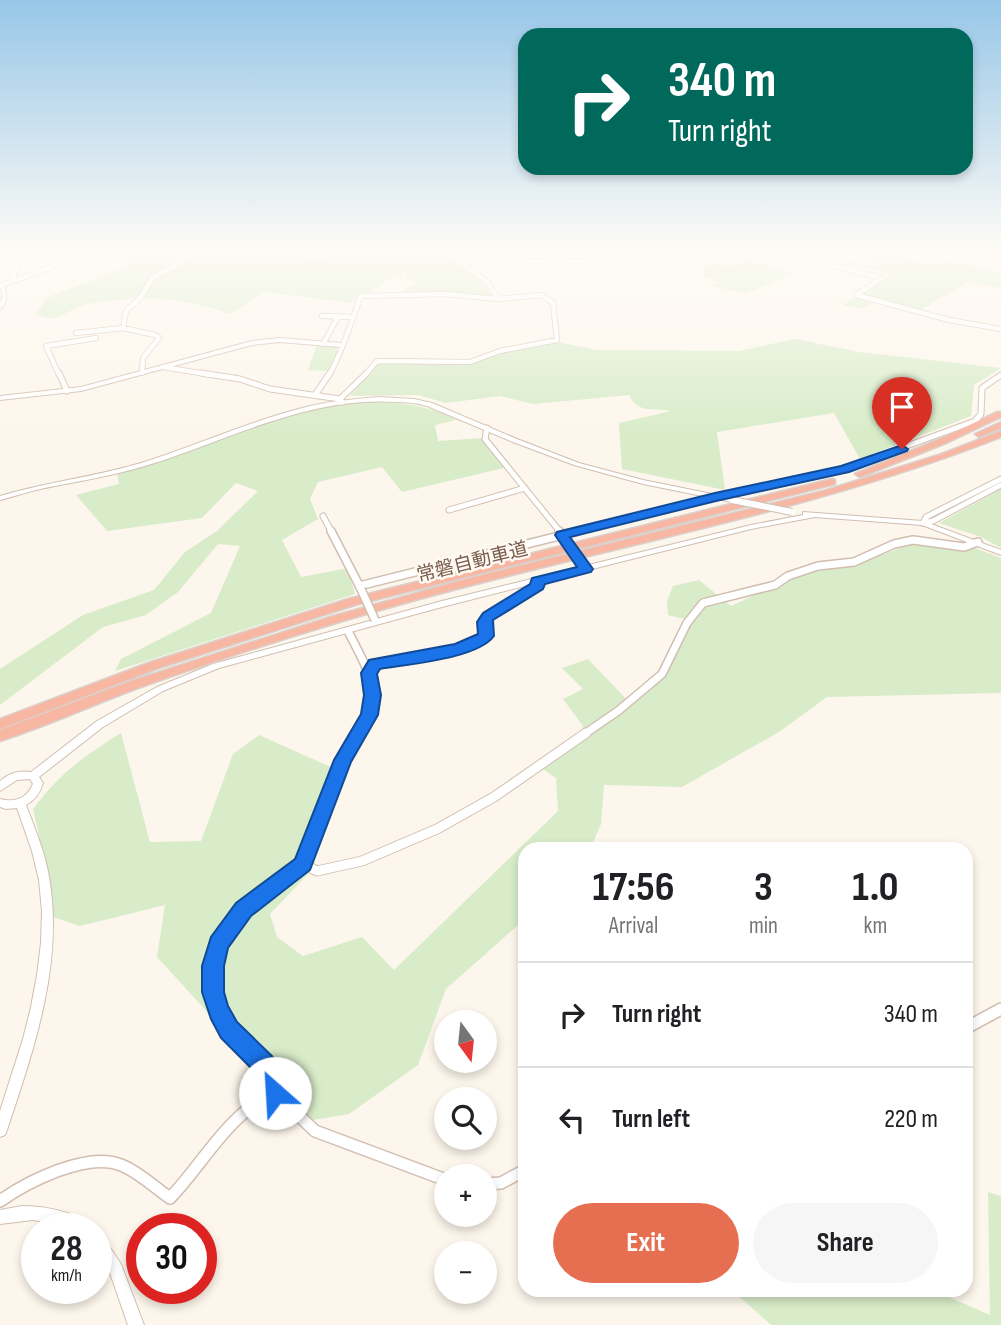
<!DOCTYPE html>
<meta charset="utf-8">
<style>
:root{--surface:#fff;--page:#f6f6f6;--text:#202124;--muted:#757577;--line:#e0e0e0;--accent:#e76f51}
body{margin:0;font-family:"Sofia Sans Condensed","Noto Sans JP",sans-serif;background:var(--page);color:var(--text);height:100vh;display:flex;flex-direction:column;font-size:26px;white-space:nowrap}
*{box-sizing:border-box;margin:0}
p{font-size:23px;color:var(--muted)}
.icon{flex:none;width:38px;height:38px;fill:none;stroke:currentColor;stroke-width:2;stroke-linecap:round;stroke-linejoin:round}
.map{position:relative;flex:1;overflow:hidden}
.details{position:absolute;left:518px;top:842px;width:455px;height:455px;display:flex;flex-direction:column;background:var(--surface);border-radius:21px;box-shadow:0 4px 10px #0003}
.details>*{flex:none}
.banner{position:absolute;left:518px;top:28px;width:455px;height:147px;border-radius:21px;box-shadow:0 4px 10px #0003;background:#00695c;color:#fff;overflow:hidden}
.needle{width:46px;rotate:165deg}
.buttons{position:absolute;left:434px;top:1010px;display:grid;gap:14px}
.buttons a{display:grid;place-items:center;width:63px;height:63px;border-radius:50%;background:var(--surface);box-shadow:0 4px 10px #0003;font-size:35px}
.speed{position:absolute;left:21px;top:1213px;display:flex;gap:14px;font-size:35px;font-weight:700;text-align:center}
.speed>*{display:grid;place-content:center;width:91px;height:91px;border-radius:50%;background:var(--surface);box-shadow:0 4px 10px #0003;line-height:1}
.speed small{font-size:18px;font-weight:400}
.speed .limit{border:10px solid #d22;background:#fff;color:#111}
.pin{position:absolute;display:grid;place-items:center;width:60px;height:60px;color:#fff;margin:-72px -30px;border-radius:50% 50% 50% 0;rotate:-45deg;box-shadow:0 0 7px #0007}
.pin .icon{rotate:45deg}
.me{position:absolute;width:77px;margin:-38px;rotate:334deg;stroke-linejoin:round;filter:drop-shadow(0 0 5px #0008)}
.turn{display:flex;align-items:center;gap:24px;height:147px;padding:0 35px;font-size:32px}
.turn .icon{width:91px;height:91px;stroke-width:2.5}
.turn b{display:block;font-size:49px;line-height:60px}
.eta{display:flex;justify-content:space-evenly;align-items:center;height:119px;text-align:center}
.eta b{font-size:42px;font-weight:700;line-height:49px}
.button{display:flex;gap:14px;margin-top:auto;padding:14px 35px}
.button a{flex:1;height:80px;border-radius:42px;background:var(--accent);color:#fff;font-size:28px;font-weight:700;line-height:80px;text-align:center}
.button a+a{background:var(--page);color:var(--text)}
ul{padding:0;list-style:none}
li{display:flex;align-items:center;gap:21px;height:105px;padding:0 35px;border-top:2px solid var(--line)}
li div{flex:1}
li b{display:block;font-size:26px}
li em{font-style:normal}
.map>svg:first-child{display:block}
.green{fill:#d8ecc9}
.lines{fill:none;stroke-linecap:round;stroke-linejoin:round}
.minor-far4-casing{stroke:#d1beb0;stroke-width:6}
.minor-far3-casing{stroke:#d1beb0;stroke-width:7}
.minor-far2-casing{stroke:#d1beb0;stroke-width:10}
.minor-far1-casing{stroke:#d1beb0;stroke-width:11}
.minor-casing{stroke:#d1beb0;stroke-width:14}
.tertiary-casing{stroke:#d1beb0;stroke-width:2}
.motorway-casing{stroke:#dad1cd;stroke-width:3}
.minor-far4{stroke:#fff;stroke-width:4.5}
.minor-far3{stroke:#fff;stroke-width:5}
.minor-far2{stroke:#fff;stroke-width:7}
.minor-far1{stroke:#fff;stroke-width:9}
.minor{stroke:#fff;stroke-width:11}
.tertiary{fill:#fff;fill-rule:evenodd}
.motorway{fill:#f7b7a3;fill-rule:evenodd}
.minor-bridge-casing{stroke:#d1beb0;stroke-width:10;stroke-linecap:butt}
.tertiary-bridge-casing{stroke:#d1beb0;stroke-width:8;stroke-linecap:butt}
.minor-bridge{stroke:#fff;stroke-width:7}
.tertiary-bridge{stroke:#fff;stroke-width:6}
.route{fill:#1a73e8;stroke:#114b97;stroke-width:2}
.labels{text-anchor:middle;stroke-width:5;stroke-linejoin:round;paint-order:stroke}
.street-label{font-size:19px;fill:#7a5c4d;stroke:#fffaf3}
</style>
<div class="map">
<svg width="1001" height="1325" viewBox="0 0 1001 1325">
<rect width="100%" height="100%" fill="#fdf6ec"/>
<path class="green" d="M 156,250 L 301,250 L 300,259 L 317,260 L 357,255 L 356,250 L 437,250 L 481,281 L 493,296 L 401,293 L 417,282 L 407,278 L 406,272 C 388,274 377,293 358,296 L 353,303 L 264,292 L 230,314 C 198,303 163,296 129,299 C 114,301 95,301 81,306 C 62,313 58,324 36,314 L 46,298 L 130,265 L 126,259 L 156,254 Z
M 886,253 L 933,265 L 946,261 L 986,267 L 1001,273 L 1001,288 L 968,282 L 918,311 L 877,301 L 862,309 L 843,305 L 893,274 L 842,263 L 844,259 L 870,264 Z
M 743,259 L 744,259 L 794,273 L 745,294 L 713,286 L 718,281 L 702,276 L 707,263 L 732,266 Z
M 795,339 L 859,352 L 1001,368 L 974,385 L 971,416 L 860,459 L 834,413 L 717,432 L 725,490 L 622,469 L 619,423 L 671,411 C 653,407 639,415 629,395 L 533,404 L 500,396 L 446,403 L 418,395 L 350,396 L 378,363 L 470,363 L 503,353 L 558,342 L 597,350 L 739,351 Z
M 317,345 L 337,347 L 337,358 L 328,371 L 308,370 Z
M 359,401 C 394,402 424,403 456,420 L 435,425 L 438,441 L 484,438 L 498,455 L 504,468 L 402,492 L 382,467 L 318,482 L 310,499 L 318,519 L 282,540 L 301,577 L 348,568 L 355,594 L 115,671 L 121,659 L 211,613 L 240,546 L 218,544 L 178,592 L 146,615 L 103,627 L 0,705 L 0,669 L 83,615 L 154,590 L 185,552 L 217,531 L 258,491 L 236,483 L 202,518 L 107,531 L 76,495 L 119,484 L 117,473 C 198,451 274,412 359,401 Z
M 1001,489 L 1001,548 L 981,537 L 939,523 Z
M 914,543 L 968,550 L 975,548 L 1001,558 L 1001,693 L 827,697 L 779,732 L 682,787 L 604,785 L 601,824 L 590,849 L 525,849 L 525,919 L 446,989 L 418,1065 L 349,1114 L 307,1121 L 157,957 L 165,905 L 80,926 L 53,917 L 49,878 L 33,809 C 60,773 83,757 121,733 L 150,842 L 201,841 L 233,754 L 259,735 L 335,769 L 315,829 L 300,859 L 309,873 L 270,914 L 277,937 L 303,956 L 362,937 L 394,970 L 558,811 L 556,778 L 541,768 L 579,743 L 583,726 L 563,699 L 583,689 L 562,668 L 588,659 L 631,704 L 666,676 L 692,621 L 668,615 L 667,601 L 673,586 L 699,580 L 731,606 L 792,578 L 825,569 L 857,564 Z
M 988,1192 L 1001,1196 L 1001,1325 L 771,1325 L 732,1290 L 933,1290 L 990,1315 Z"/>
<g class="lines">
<defs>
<path id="minor-far4" d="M 445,252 C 520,264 596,266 670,250
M 449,255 L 488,282 L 498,299
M 826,264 L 882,278 L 856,295 L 949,320 L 1001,329
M 12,281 L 19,260 L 13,250
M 0,286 L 54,266 L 115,250
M 322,316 L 352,317
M 123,328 L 126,311 L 141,297 L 153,277 L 206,250
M 76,333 L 123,328 L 155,335 L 159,338 L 143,358 L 142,373
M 323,344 L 338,317
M 163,367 L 212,375
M 59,375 L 46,346 L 96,338
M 329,375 C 342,354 351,321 361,296 L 445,294 L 498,299 L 542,295 L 553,303 L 557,340 L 500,351 L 470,362 L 377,361 L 365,375"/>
<path id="minor-far3" d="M 59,373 L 67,391
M 201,373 L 240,379 L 270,389 L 340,399 L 342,402
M 315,395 L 330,373
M 340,399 L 367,373
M 487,428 L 485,439 L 561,533
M 449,510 L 525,488
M 323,516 L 332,533
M 923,523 L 926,517 L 1001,479
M 923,523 L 933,521 L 1001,485
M 572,533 L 715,497 L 844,469 L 975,421 L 981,414 L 982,388 L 1001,375"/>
<path id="minor-far2" d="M 331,531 L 361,589
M 559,531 L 564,537
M 359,586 L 579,531
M 348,631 C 369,673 384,691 358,735
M 369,673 L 375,664 L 446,652 L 486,637 L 485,622 L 488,617 L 538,586 L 537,581
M 583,735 L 618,711 L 662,674 L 687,623 L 703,603 L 775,585 L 788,576 L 818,566 L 854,562 L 894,544 L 913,540 L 964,547 L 978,542"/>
<path id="minor-far1" d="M 303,864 L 317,871 L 362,861 L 437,829 L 494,797 L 586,733
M 214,994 L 213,966 L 219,944 L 243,909 L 303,864 L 308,844 L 317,831 L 343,760 L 359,733"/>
<path id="minor" d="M 213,992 L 229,1030 L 265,1065 L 275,1093 L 315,1131 L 446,1180
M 966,1028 L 1001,1009
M 485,1184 L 501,1183 L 525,1170
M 0,1201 C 27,1182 87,1151 121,1165 C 139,1172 154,1187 170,1198 C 204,1163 228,1113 275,1093"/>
<path id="tertiary" d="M 0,284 L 4,285 C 7,294 8,303 0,310 L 0,302 L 3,297 Z
M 279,338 L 341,343 L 344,345 L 341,347 L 279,342 L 252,345 L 81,391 L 0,400 L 0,396 L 81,387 L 252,341 Z
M 379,397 L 414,399 L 432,403 L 517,439 L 579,463 L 643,480 L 732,498 L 736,500 L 732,502 L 643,484 L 574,465 L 513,442 L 427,406 C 417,403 407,402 396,402 C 307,396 227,441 145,466 C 109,477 72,482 36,490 C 24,493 12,497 0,500 L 0,496 C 46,482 95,477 141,463 C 198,445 252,420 310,406 C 332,401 355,399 379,397 Z
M 803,512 L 923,521 L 1001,550 L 1001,555 L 922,525 L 815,517 L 751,529 L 442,607 L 219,668 L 163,691 L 103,727 L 39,777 L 43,783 C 40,793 35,800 26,805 C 35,829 45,852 49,877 C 64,963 34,1049 7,1130 L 5,1135 L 0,1137 L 0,1111 L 23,1039 L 31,1007 L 37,975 L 41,943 L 42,911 L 39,880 L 32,851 L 17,808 L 6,809 L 0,807 L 0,799 C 15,803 27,798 33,784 L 30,779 L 17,780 L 0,791 L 0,781 C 9,773 19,770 31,772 L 97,721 L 157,687 L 213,664 L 442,601 L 751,525 L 803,515 Z
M 22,1206 C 47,1206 68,1211 90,1223 L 92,1228 L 71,1228 L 54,1223 L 33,1220 L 0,1224 L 0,1210 Z
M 96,1232 L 101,1234 L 121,1264 L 144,1325 L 128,1325 L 110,1273 L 96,1252 Z"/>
<path id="motorway" d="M 997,412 L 1001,412 L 1001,417 L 946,443 L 863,476 L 860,477 L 855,474 L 940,439 Z
M 1001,422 L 1001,428 L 979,437 L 975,434 Z
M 1001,431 L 1001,437 C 808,513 604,547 405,603 C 315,628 226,657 138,688 C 92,705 47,726 0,741 L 0,730 L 128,682 L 330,617 L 470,578 L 827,490 L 942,454 Z
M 832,479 L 835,480 L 835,484 L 355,605 L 156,669 L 0,729 L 0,719 L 148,663 L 348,599 Z"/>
</defs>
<use href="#minor-far4" class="minor-far4-casing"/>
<use href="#minor-far3" class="minor-far3-casing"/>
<use href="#minor-far2" class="minor-far2-casing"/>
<use href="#minor-far1" class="minor-far1-casing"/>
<use href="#minor" class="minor-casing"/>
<use href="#tertiary" class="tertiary-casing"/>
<use href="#motorway" class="motorway-casing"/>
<use href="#minor-far4" class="minor-far4"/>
<use href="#minor-far3" class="minor-far3"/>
<use href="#minor-far2" class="minor-far2"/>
<use href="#minor-far1" class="minor-far1"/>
<use href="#minor" class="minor"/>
<use href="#tertiary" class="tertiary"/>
<use href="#motorway" class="motorway"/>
<defs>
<path id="minor-bridge" d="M 564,538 L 583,564
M 361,589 L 375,620"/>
<path id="tertiary-bridge" d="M 732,500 L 792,512"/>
</defs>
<use href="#minor-bridge" class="minor-bridge-casing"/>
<use href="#tertiary-bridge" class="tertiary-bridge-casing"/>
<use href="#minor-bridge" class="minor-bridge"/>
<use href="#tertiary-bridge" class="tertiary-bridge"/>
</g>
<linearGradient id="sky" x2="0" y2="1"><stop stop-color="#97c7e8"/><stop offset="0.57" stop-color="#fefbf6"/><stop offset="1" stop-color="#fefbf6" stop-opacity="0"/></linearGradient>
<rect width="1001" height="436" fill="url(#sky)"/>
<path class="route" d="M 902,445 L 908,449 L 907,451 L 849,472 L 716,501 L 570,537 L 593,569 L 591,572 L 545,584 L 543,589 L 493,620 L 494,636 C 477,659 408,664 380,669 L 377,674 L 381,695 L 378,715 L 351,762 L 310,870 L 251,916 L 228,948 L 224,966 L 224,992 L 228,1006 L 237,1022 L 273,1057 L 287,1093 L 284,1101 L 275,1105 L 267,1101 L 256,1073 L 221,1038 L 211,1019 L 202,992 L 202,966 L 211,937 L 236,903 L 295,859 L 334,760 L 361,714 L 364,695 L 361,673 L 369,660 L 455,644 L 478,634 L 477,622 L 483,613 L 530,584 L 532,578 L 577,567 L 555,535 L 557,532 L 715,493 L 841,466 Z"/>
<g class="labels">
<g class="street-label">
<text transform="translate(472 561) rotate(-14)" y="7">常磐自動車道</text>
</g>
</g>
</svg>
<div class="buttons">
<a><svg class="needle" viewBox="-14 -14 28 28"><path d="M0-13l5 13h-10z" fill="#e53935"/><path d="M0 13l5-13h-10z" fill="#757577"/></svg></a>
<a><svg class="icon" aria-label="search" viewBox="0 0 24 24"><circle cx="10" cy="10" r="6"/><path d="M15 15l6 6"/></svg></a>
<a>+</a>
<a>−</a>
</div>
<div class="speed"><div>28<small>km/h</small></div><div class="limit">30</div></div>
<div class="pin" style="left:902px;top:449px;background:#d93025"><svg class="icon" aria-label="arrive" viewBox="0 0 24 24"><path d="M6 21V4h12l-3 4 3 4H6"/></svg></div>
<svg class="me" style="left:275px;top:1093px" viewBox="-20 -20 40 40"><circle r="19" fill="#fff"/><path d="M0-13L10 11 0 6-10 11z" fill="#1a73e8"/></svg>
<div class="banner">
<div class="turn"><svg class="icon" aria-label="right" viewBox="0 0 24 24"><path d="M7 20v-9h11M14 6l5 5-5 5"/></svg><div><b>340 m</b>Turn right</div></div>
</div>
<section class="details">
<div class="eta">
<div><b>17:56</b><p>Arrival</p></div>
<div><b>3</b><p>min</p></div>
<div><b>1.0</b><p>km</p></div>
</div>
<ul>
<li><svg class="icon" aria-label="right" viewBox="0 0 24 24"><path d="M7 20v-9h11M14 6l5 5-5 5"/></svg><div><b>Turn right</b></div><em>340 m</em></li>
<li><svg class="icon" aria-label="left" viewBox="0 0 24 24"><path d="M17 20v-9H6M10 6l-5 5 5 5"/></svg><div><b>Turn left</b></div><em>220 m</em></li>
</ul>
<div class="button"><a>Exit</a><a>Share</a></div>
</section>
</div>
